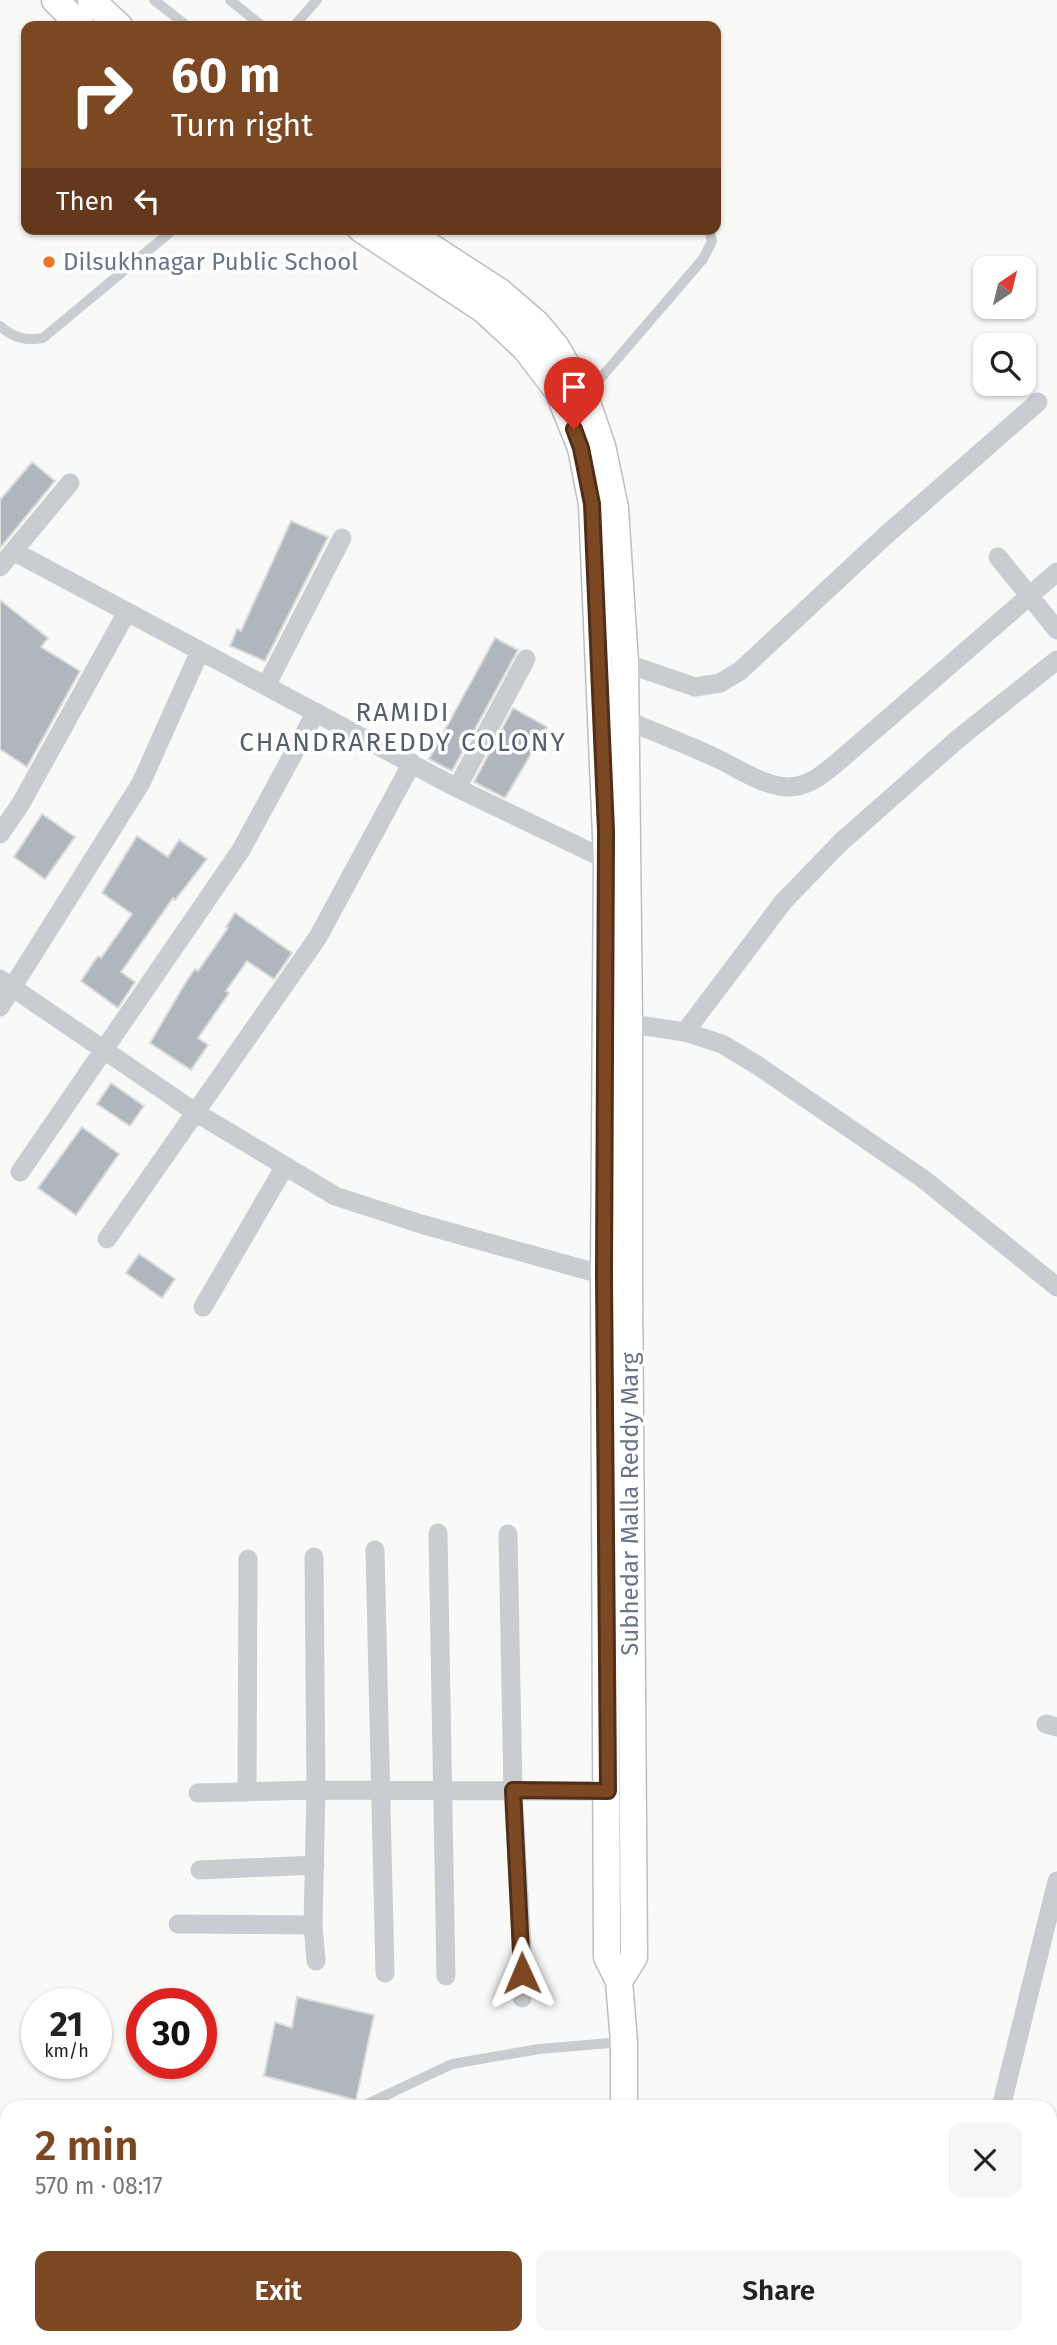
<!DOCTYPE html>
<meta charset="utf-8">
<style>
:root{--surface:#fff;--page:#f6f6f6;--text:#222;--muted:#767676;--accent:#7c4723}
body{margin:0;font-family:"Fira Sans",sans-serif;background:var(--page);color:var(--text);height:100vh;display:flex;flex-direction:column;font-size:26px;white-space:nowrap}
*{box-sizing:border-box;margin:0}
p{font-size:23px;color:var(--muted)}
.icon{flex:none;width:38px;height:38px;fill:none;stroke:currentColor;stroke-width:2;stroke-linecap:round;stroke-linejoin:round}
.map{position:relative;flex:1;overflow:hidden}
.details{position:absolute;left:0px;top:2100px;width:1057px;height:245px;display:flex;flex-direction:column;background:var(--surface);border-radius:21px 21px 0 0;box-shadow:0 2px 5px #0004}
.details>*{flex:none}
.top-card{position:absolute;left:21px;top:21px;width:700px;height:214px;border-radius:14px;box-shadow:0 2px 5px #0004;background:#7c4723;color:#fff;overflow:hidden}
.needle{width:46px;rotate:35deg}
.buttons{position:absolute;left:973px;top:256px;display:grid;gap:14px}
.buttons a{display:grid;place-items:center;width:63px;height:63px;border-radius:14px;background:var(--surface);box-shadow:0 2px 5px #0004;font-size:35px}
.speed{position:absolute;left:21px;top:1988px;display:flex;gap:14px;font-size:35px;font-weight:700;text-align:center}
.speed>*{display:grid;place-content:center;width:91px;height:91px;border-radius:50%;background:var(--surface);box-shadow:0 2px 5px #0004;line-height:1}
.speed small{font-size:18px;font-weight:400}
.speed .limit{border:10px solid #d22;background:#fff;color:#111}
.pin{position:absolute;display:grid;place-items:center;width:60px;height:60px;color:#fff;margin:-72px -30px;border-radius:50% 50% 50% 0;rotate:-45deg;box-shadow:0 0 7px #0007}
.pin .icon{rotate:45deg}
.me{position:absolute;width:77px;margin:-38px;rotate:359deg;stroke-linejoin:round;filter:drop-shadow(0 0 5px #0008)}
.turn{display:flex;align-items:center;gap:24px;height:147px;padding:0 35px;font-size:32px}
.turn .icon{width:91px;height:91px;stroke-width:2.5}
.turn b{display:block;font-size:49px;line-height:60px}
.then{display:flex;align-items:center;height:66px;padding:0 35px;background:#0003;gap:14px;font-size:26px}
.round{display:grid;place-items:center;flex:none;width:74px;height:74px;border-radius:14px;background:var(--page)}
.summary{display:flex;align-items:center;justify-content:space-between;height:119px;padding:0 35px}
h1{font-size:42px;font-weight:600;line-height:52px;color:var(--accent)}
.action{display:flex;gap:14px;margin-top:auto;padding:14px 35px}
.action a{flex:1;height:80px;border-radius:14px;background:var(--accent);color:#fff;font-size:28px;font-weight:600;line-height:80px;text-align:center}
.action a+a{background:var(--page);color:var(--text)}
.map>svg:first-child{display:block}
.building{fill:#b0b6be;stroke:#dbdbd9;stroke-width:2}
.lines{fill:none;stroke-linecap:round;stroke-linejoin:round}
.secondary-casing{stroke:#bbbfc5;stroke-width:29}
.service{stroke:#c9ccd0;stroke-width:10}
.minor{stroke:#c9ccd0;stroke-width:19}
.secondary{stroke:#fff;stroke-width:26}
.route-casing{stroke:#512e17;stroke-width:18}
.route{stroke:#7c4723;stroke-width:12}
.poi-dot{fill:#eb7425;stroke:#fff;stroke-width:2.5}
.labels{text-anchor:middle;stroke-width:7;stroke-linejoin:round;paint-order:stroke}
.poi-label{font-size:24px;fill:#677489;stroke:#fff;text-anchor:start}
.street-label{font-size:24px;fill:#677489;stroke:#fff}
.neighbourhood-label{font-size:26px;letter-spacing:2px;fill:#555f6e;stroke:#fff}
</style>
<div class="map">
<svg width="1057" height="2345" viewBox="0 0 1057 2345">
<rect width="100%" height="100%" fill="#f9f9f7"/>
<path class="building" d="M 32,462 L 55,481 L 0,548 L 0,500 Z
M 291,521 L 328,537 L 265,661 L 230,646 L 237,629 L 241,631 Z
M 0,600 L 48,638 L 41,647 L 80,671 L 27,767 L 0,749 Z
M 495,638 L 518,650 L 452,771 L 429,759 Z
M 513,708 L 547,727 L 505,798 L 474,782 Z
M 42,814 L 75,837 L 45,879 L 14,857 Z
M 137,836 L 168,857 L 179,840 L 207,859 L 175,900 L 173,898 L 121,972 L 135,982 L 118,1008 L 81,981 L 98,956 L 101,958 L 132,914 L 102,893 Z
M 235,913 L 292,953 L 274,979 L 247,961 L 226,991 L 229,993 L 198,1038 L 208,1045 L 191,1070 L 150,1043 L 186,982 L 195,969 L 198,971 L 228,928 L 226,927 Z
M 111,1083 L 144,1106 L 130,1126 L 97,1104 Z
M 82,1127 L 119,1154 L 76,1215 L 38,1188 Z
M 139,1254 L 175,1279 L 162,1298 L 126,1273 Z
M 297,1997 L 374,2015 L 356,2100 L 264,2076 L 275,2022 L 292,2028 Z"/>
<g class="lines">
<defs>
<path id="secondary" d="M 55,0 L 81,26
M 91,0 L 119,26
M 361,229 L 484,310 L 525,348 L 558,391 L 581,448 L 592,504 L 607,860 L 604,1275 L 607,1957 L 619,1981 L 624,2042 L 624,2107
M 403,229 L 500,292 L 537,324 L 556,347 L 585,397 L 602,446 L 615,508 L 625,663 L 629,1023 L 629,1282 L 634,1957 L 619,1981
M 613,2345 L 614,2338"/>
</defs>
<use href="#secondary" class="secondary-casing"/>
<path class="service" d="M 154,0 L 187,26
M 230,0 L 262,26
M 294,26 L 317,0
M 0,326 C 13,338 26,341 43,338 L 174,229
M 587,394 L 703,259 L 712,241 L 709,229
M 361,2107 L 452,2064 L 539,2049 L 623,2042"/>
<path class="minor" d="M 13,551 L 457,788 L 607,860
M 998,557 L 1057,630
M 0,567 L 70,483
M 625,663 L 695,687 L 720,683 L 740,671 L 885,536 L 1038,402
M 266,686 L 342,538
M 625,720 C 655,732 686,744 716,758 C 738,768 761,785 786,787 C 808,788 823,774 839,761 L 1057,572
M 457,788 L 526,659
M 0,834 L 20,805 L 127,612
M 0,979 L 195,1112 L 335,1196 L 421,1224 L 604,1275
M 0,1007 L 141,783 L 200,651
M 619,1022 L 685,1032 L 722,1044 L 757,1065 L 922,1178 L 1057,1287
M 685,1032 L 783,902 L 841,842 L 959,738 L 1057,660
M 20,1172 L 241,850 L 316,712
M 107,1239 L 318,937 L 412,763
M 203,1307 L 285,1166
M 438,1533 L 446,1976
M 508,1534 L 513,1790 L 522,1948 L 522,1998
M 375,1550 L 385,1973
M 314,1557 L 316,1790 L 313,1925 L 316,1961
M 1046,1724 L 1057,1727
M 247,1792 L 248,1559
M 198,1793 L 316,1790 L 608,1791
M 200,1870 L 315,1865
M 178,1924 L 313,1925
M 1001,2107 L 1057,1881
M 1050,2259 L 1057,2260
M 338,2345 L 375,2338
M 442,2345 L 445,2338
M 487,2345 L 490,2338
M 572,2345 L 575,2338
M 759,2345 L 762,2338
M 851,2345 L 853,2338
M 944,2345 L 946,2338"/>
<use href="#secondary" class="secondary"/>
</g>
<g class="lines">
<defs>
<path id="route" d="M 522,1973 L 513,1790 L 608,1791 L 604,1275 L 606,831 L 592,504 L 581,448 L 574,429"/>
</defs>
<use href="#route" class="route-casing"/>
<use href="#route" class="route"/>
</g>
<circle class="poi-dot" cx="49" cy="262" r="7"/>
<g class="labels">
<g class="poi-label">
<text x="63" y="270">Dilsukhnagar Public School</text>
</g>
<g class="street-label">
<text transform="translate(630 1504) rotate(-90)" y="8">Subhedar Malla Reddy Marg</text>
</g>
<g class="neighbourhood-label">
<text x="403" y="721">RAMIDI<tspan x="403" dy="30">CHANDRAREDDY COLONY</tspan></text>
</g>
</g>
</svg>
<div class="buttons">
<a><svg class="needle" viewBox="-14 -14 28 28"><path d="M0-13l5 13h-10z" fill="#e53935"/><path d="M0 13l5-13h-10z" fill="#767676"/></svg></a>
<a><svg class="icon" aria-label="search" viewBox="0 0 24 24"><circle cx="10" cy="10" r="6"/><path d="M15 15l6 6"/></svg></a>
</div>
<div class="speed"><div>21<small>km/h</small></div><div class="limit">30</div></div>
<div class="pin" style="left:574px;top:429px;background:#d93025"><svg class="icon" aria-label="arrive" viewBox="0 0 24 24"><path d="M6 21V4h12l-3 4 3 4H6"/></svg></div>
<svg class="me" style="left:522px;top:1973px" viewBox="-20 -20 40 40"><path d="M0-17L14 15 0 8-14 15z" fill="#7c4723" stroke="#fff" stroke-width="4"/></svg>
<div class="top-card">
<div class="turn"><svg class="icon" aria-label="right" viewBox="0 0 24 24"><path d="M7 20v-9h11M14 6l5 5-5 5"/></svg><div><b>60 m</b>Turn right</div></div>
<div class="then">Then<svg class="icon" aria-label="left" viewBox="0 0 24 24"><path d="M17 20v-9H6M10 6l-5 5 5 5"/></svg></div>
</div>
<section class="details">
<div class="summary"><div><h1>2 min</h1><p>570 m · 08:17</p></div><a class="round"><svg class="icon" aria-label="close" viewBox="0 0 24 24"><path d="M6 6l12 12M18 6L6 18"/></svg></a></div>
<div class="action"><a>Exit</a><a>Share</a></div>
</section>
</div>
